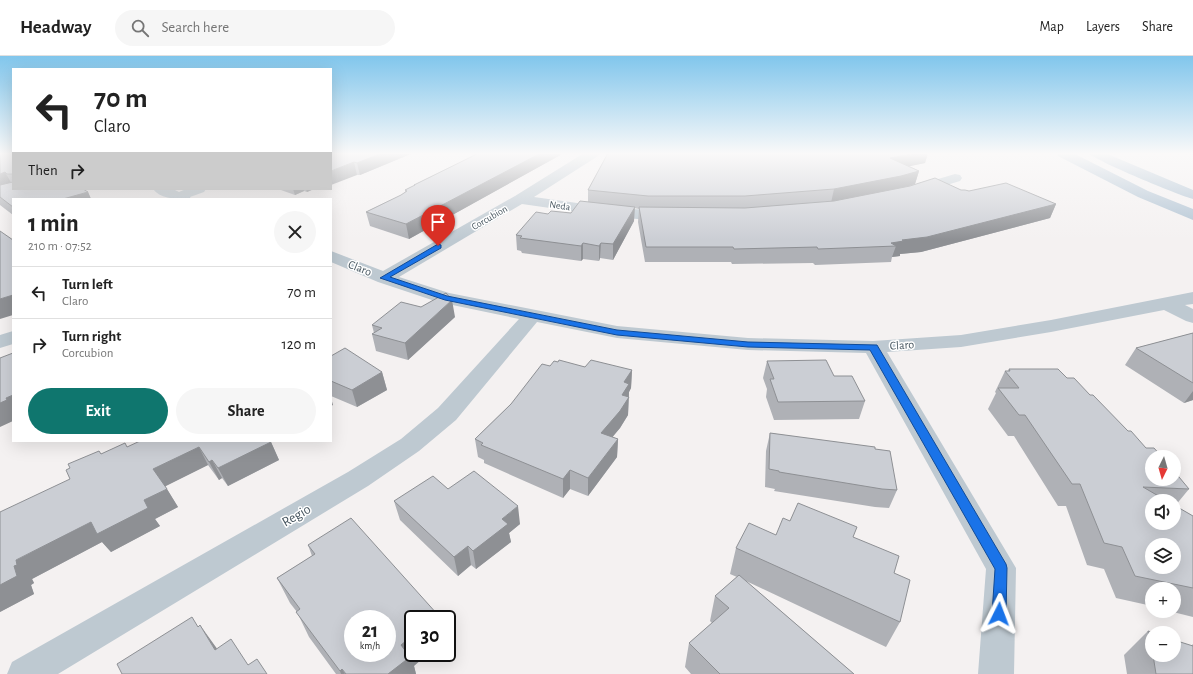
<!DOCTYPE html>
<meta charset="utf-8">
<style>
:root{--surface:#fff;--page:#f6f6f6;--text:#222;--muted:#767676;--line:#e0e0e0;--accent:#0f766e}
body{margin:0;font-family:"Alegreya Sans",sans-serif;background:var(--page);color:var(--text);height:100vh;display:flex;flex-direction:column;font-size:15px;white-space:nowrap}
*{box-sizing:border-box;margin:0}
p{font-size:13px;color:var(--muted)}
.icon{flex:none;width:22px;height:22px;fill:none;stroke:currentColor;stroke-width:2;stroke-linecap:round;stroke-linejoin:round}
.map{position:relative;flex:1;overflow:hidden}
.side{position:absolute;left:12px;top:142px;width:320px;height:244px;display:flex;flex-direction:column;background:var(--surface);border-radius:0px;box-shadow:0 4px 16px #0002}
.side>*{flex:none}
.guide{position:absolute;left:12px;top:12px;width:320px;height:122px;border-radius:0px;box-shadow:0 4px 16px #0002;background:#fff;color:var(--text);overflow:hidden}
.needle{width:26px;rotate:185deg}
.tools{position:absolute;left:1145px;top:394px;display:grid;gap:8px}
.tools a{display:grid;place-items:center;width:36px;height:36px;border-radius:50%;background:var(--surface);box-shadow:0 4px 16px #0002;font-size:20px}
.speed{position:absolute;left:344px;top:554px;display:flex;gap:8px;font-size:20px;font-weight:700;text-align:center}
.speed>*{display:grid;place-content:center;width:52px;height:52px;border-radius:50%;background:var(--surface);box-shadow:0 4px 16px #0002;line-height:1}
.speed small{font-size:10px;font-weight:400}
.speed .limit{border:2px solid #111;border-radius:6px;background:#fff;color:#111}
.pin{position:absolute;display:grid;place-items:center;width:34px;height:34px;color:#fff;margin:-41px -17px;border-radius:50% 50% 50% 0;rotate:-45deg;box-shadow:0 0 4px #0007}
.pin .icon{rotate:45deg}
.me{position:absolute;width:44px;margin:-22px;rotate:3deg;stroke-linejoin:round;filter:drop-shadow(0 0 3px #0008)}
.turn{display:flex;align-items:center;gap:14px;height:84px;padding:0 16px;font-size:18px}
.turn .icon{width:52px;height:52px;stroke-width:2.5}
.turn b{display:block;font-size:28px;line-height:34px}
.then{display:flex;align-items:center;height:38px;padding:0 16px;background:#0003;gap:8px;font-size:15px}
.round{display:grid;place-items:center;flex:none;width:42px;height:42px;border-radius:21px;background:var(--page)}
.headline{display:flex;align-items:center;justify-content:space-between;height:68px;padding:0 16px}
h1{font-size:24px;font-weight:700;line-height:30px}
.button{display:flex;gap:8px;margin-top:auto;padding:8px 16px}
.button a{flex:1;height:46px;border-radius:24px;background:var(--accent);color:#fff;font-size:16px;font-weight:700;line-height:46px;text-align:center}
.button a+a{background:var(--page);color:var(--text)}
ul{padding:0;list-style:none}
li{display:flex;align-items:center;gap:12px;height:52px;padding:0 16px;border-top:1px solid var(--line)}
li div{flex:1}
li b{display:block;font-size:15px}
li em{font-style:normal}
header{display:flex;align-items:center;gap:24px;box-sizing:border-box;height:56px;padding:0 20px;background:var(--surface);border-bottom:1px solid var(--line)}
header strong{font-size:19px}
nav{display:flex;gap:22px;margin-inline-start:auto;font-size:14px}
.search{width:280px;height:36px;background:var(--page);display:flex;align-items:center;gap:10px;box-sizing:border-box;padding:0 14px;border-radius:22px;color:var(--muted);font-size:15px}
.map>svg:first-child{display:block}
.lines{fill:none;stroke-linecap:round;stroke-linejoin:round}
.minor{fill:#bec9d1;fill-rule:evenodd}
.major{fill:#afc2d2;fill-rule:evenodd}
.wall{fill:#afb1b6;fill-rule:evenodd}
.shaded-wall{fill:#8e9094}
.building{fill:#cbced4;stroke:#8e9094;fill-rule:evenodd}
.route{fill:#1a73e8;stroke:#114b97}
.labels{text-anchor:middle;stroke-width:3;stroke-linejoin:round;paint-order:stroke}
.far-street-label{font-size:10px;fill:#475660;stroke:#fff}
.street-label{font-size:12px;fill:#475660;stroke:#fff}
.near-street-label{font-size:14px;fill:#475660;stroke:#fff}
</style>
<header>
<strong>Headway</strong>
<div class="search"><svg class="icon" aria-label="search" viewBox="0 0 24 24"><circle cx="10" cy="10" r="6"/><path d="M15 15l6 6"/></svg>Search here</div>
<nav><a>Map</a><a>Layers</a><a>Share</a></nav>
</header>
<div class="map">
<svg width="1193" height="618" viewBox="0 0 1193 618">
<rect width="100%" height="100%" fill="#f4f1f1"/>
<g class="lines">
<path class="minor" d="M 584,97 L 599,97 L 598,100 L 534,141 L 613,152 L 669,155 L 674,157 L 677,160 L 674,163 L 650,164 L 613,161 L 522,148 L 399,221 L 449,237 L 617,270 L 748,282 L 873,285 L 961,279 L 1051,264 L 1193,236 L 1193,248 L 1185,249 L 1193,253 L 1193,267 L 1186,265 L 1164,254 L 1051,276 L 961,291 L 887,296 L 1016,512 L 1014,618 L 978,618 L 986,513 L 866,297 L 748,294 L 617,282 L 537,266 L 456,364 L 419,395 L 368,430 L 58,618 L 7,618 L 12,606 L 348,416 L 401,383 L 438,352 L 519,263 L 438,246 L 378,226 L 331,206 L 331,195 L 383,215 L 515,140 Z
M 955,118 L 960,119 L 962,122 L 960,125 L 913,139 L 908,138 L 906,135 L 908,132 Z
M 153,133 L 173,133 L 179,136 L 186,133 L 206,133 L 204,136 L 190,141 L 191,143 C 179,143 161,144 153,133 Z
M 13,275 L 13,288 L 0,292 L 0,279 Z"/>
<path class="major" d="M 1057,97 L 1073,97 L 1148,135 L 1193,153 L 1193,164 L 1138,141 L 1058,100 Z
M 1089,97 L 1105,97 L 1193,134 L 1193,143 C 1181,140 1093,104 1089,97 Z"/>
</g>
<path class="wall" d="M 0,97 L 13,97 L 13,133 L 88,136 L 91,143 L 13,143 L 13,159 L 0,149 Z
M 331,97 L 413,97 L 360,119 L 357,119 Z
M 479,97 L 564,97 L 409,183 L 370,170 L 366,156 L 401,139 L 405,136 L 405,134 L 414,130 L 414,129 Z
M 608,97 L 928,97 L 925,107 L 909,110 L 919,115 L 915,128 L 1056,148 L 1050,162 L 921,196 L 900,198 L 900,200 L 892,201 L 891,206 L 815,209 L 813,207 L 732,208 L 731,206 L 645,206 L 638,166 L 639,153 L 634,152 L 634,165 L 613,204 L 600,202 L 599,205 L 583,203 L 581,205 L 522,197 L 521,195 L 517,194 L 516,179 L 548,158 L 571,157 L 588,146 L 588,134 Z
M 1184,97 L 1193,97 L 1193,99 Z
M 278,133 L 314,133 L 307,136 L 304,135 L 295,139 Z
M 455,261 L 408,304 L 376,295 L 372,278 L 374,277 L 372,269 Z
M 1193,277 L 1193,344 L 1184,347 L 1125,309 L 1136,292 Z
M 331,300 L 382,316 L 387,334 L 357,351 L 331,340 Z
M 767,305 L 834,320 L 865,345 L 859,363 L 774,364 L 766,341 L 767,333 L 763,322 Z
M 558,306 L 585,311 L 632,314 L 631,332 L 629,336 L 628,359 L 620,372 L 612,381 L 618,383 L 617,401 L 588,440 L 570,433 L 563,442 L 484,407 L 484,404 L 478,401 L 475,383 L 550,310 Z
M 1009,313 L 1067,322 L 1090,339 L 1189,433 L 1175,450 L 1193,460 L 1193,561 L 1173,556 L 1172,555 L 1174,555 L 1174,533 L 1152,533 L 1152,550 L 1116,542 L 1104,513 L 1087,509 L 1066,450 L 1058,450 L 1014,380 L 1008,380 L 988,353 L 996,337 L 995,336 L 1005,315 L 1008,315 ZM 1152,445 L 1174,445 L 1174,467 Z
M 770,377 L 875,393 L 897,434 L 889,452 L 875,451 L 774,435 L 775,433 L 765,431 L 766,395 Z
M 271,386 L 279,404 L 228,430 L 222,422 L 219,424 L 208,409 L 165,430 L 178,451 L 155,463 L 160,470 L 111,496 L 102,486 L 32,523 L 34,527 L 31,529 L 34,538 L 0,556 L 70,423 L 99,395 L 101,398 L 127,391 Z
M 448,433 L 520,468 L 509,477 L 511,486 L 476,513 L 471,509 L 458,520 L 400,464 L 394,445 Z
M 790,465 L 853,481 L 900,566 L 886,591 L 746,525 L 854,618 L 691,618 L 685,611 L 689,587 L 712,567 L 710,565 L 715,540 L 737,521 L 730,518 L 736,492 L 776,479 Z
M 308,489 L 438,559 L 439,563 L 413,563 L 414,610 L 416,618 L 336,618 L 309,581 L 297,556 L 290,547 L 277,522 L 312,500 Z
M 1148,575 L 1152,577 L 1152,599 L 1174,599 L 1191,590 L 1193,588 L 1193,618 L 1127,618 L 1124,599 Z"/>
<path class="shaded-wall" d="M 382,97 L 413,97 L 360,119 L 357,107 Z
M 541,97 L 564,97 L 409,183 L 406,168 Z
M 917,97 L 928,97 L 925,107 L 887,115 L 890,102 Z
M 354,106 L 357,119 L 331,129 L 331,115 Z
M 919,115 L 915,128 L 897,134 L 831,147 L 834,133 Z
M 5,116 L 13,130 L 0,132 L 0,118 Z
M 293,133 L 304,133 L 304,135 L 295,139 Z
M 306,133 L 314,133 L 307,136 Z
M 88,136 L 91,143 L 63,143 Z
M 1056,148 L 1050,162 L 921,196 L 900,198 L 900,200 L 892,201 L 896,190 L 891,187 L 902,184 Z
M 635,151 L 634,165 L 613,204 L 613,188 Z
M 583,187 L 583,203 L 581,205 L 581,190 Z
M 601,187 L 600,202 L 599,205 L 599,190 Z
M 13,239 L 13,259 L 0,263 L 0,243 Z
M 452,244 L 455,261 L 408,304 L 405,287 Z
M 632,314 L 631,332 L 629,336 L 628,359 L 620,372 L 601,395 L 601,377 L 622,339 L 624,326 Z
M 382,316 L 387,334 L 357,351 L 352,334 Z
M 1193,335 L 1193,344 L 1184,347 Z
M 13,339 L 13,365 L 0,371 L 0,347 L 6,342 Z
M 331,342 L 333,349 L 331,350 Z
M 618,383 L 617,401 L 588,440 L 588,422 Z
M 271,386 L 279,404 L 228,430 L 218,412 Z
M 199,391 L 208,409 L 164,431 L 153,413 Z
M 212,404 L 222,422 L 219,424 L 209,406 Z
M 570,414 L 570,433 L 563,442 L 563,423 Z
M 167,433 L 178,451 L 155,463 L 160,470 L 111,496 L 102,486 L 32,523 L 34,527 L 31,529 L 34,538 L 0,556 L 0,529 L 16,504 L 91,466 L 144,444 Z
M 518,450 L 520,468 L 509,477 L 511,486 L 476,513 L 473,495 L 502,463 Z
M 468,490 L 471,509 L 458,520 L 454,501 Z
M 438,559 L 439,563 L 433,563 Z
M 200,569 L 218,594 L 215,594 Z
M 413,579 L 413,597 L 429,597 L 414,610 L 416,618 L 388,618 L 401,589 Z
M 342,613 L 345,618 L 341,618 L 340,615 Z"/>
<path class="building" d="M 0,97 L 13,97 L 13,118 L 7,118 L 5,116 L 0,118 Z
M 331,97 L 382,97 L 357,107 L 354,106 L 331,115 Z
M 479,97 L 541,97 L 406,168 L 366,156 L 401,139 L 407,135 L 405,134 L 415,129 L 414,129 Z
M 608,97 L 917,97 L 890,102 L 919,115 L 901,120 L 834,133 L 745,140 L 648,140 L 588,134 Z
M 935,122 L 961,134 L 965,134 L 969,135 L 1006,127 L 1056,148 L 927,181 L 902,184 L 904,185 L 891,187 L 896,190 L 818,193 L 817,191 L 734,193 L 733,191 L 646,191 L 639,151 L 745,152 L 834,145 L 910,130 Z
M 13,126 L 13,133 L 83,133 L 88,136 L 63,143 L 13,143 L 13,151 L 0,141 L 0,129 Z
M 580,145 L 635,151 L 613,188 L 601,187 L 599,190 L 583,187 L 581,190 L 520,182 L 522,180 L 516,179 L 536,156 L 548,158 L 551,155 L 571,157 Z
M 0,175 L 13,184 L 13,239 L 0,243 Z
M 446,237 L 452,244 L 405,287 L 372,278 L 382,272 L 372,269 L 401,246 L 421,251 Z
M 1193,277 L 1193,327 L 1136,292 Z
M 345,292 L 382,316 L 352,334 L 331,325 L 331,300 Z
M 13,297 L 13,339 L 6,342 L 7,344 L 0,347 L 0,302 Z
M 559,304 L 585,311 L 591,304 L 632,314 L 624,326 L 629,328 L 622,339 L 629,341 L 620,355 L 601,377 L 618,383 L 588,422 L 570,414 L 563,423 L 481,389 L 483,387 L 475,383 L 511,348 L 542,308 L 550,310 L 554,305 L 558,306 Z
M 826,304 L 834,320 L 852,320 L 865,345 L 778,346 L 770,323 L 774,323 L 767,305 Z
M 1009,313 L 1058,313 L 1067,322 L 1074,322 L 1090,339 L 1093,339 L 1128,375 L 1131,375 L 1146,392 L 1154,392 L 1162,401 L 1152,401 L 1152,423 L 1174,423 L 1174,415 L 1189,433 L 1143,431 L 1167,445 L 1152,445 L 1152,467 L 1174,467 L 1174,449 L 1193,460 L 1193,532 L 1135,520 L 1122,491 L 1104,487 L 1080,428 L 1072,428 L 1025,359 L 1019,359 L 998,332 L 1019,332 L 1005,315 L 1010,315 ZM 1152,489 L 1174,489 L 1174,511 L 1152,511 Z
M 770,377 L 875,391 L 875,393 L 890,395 L 897,434 L 882,433 L 779,416 L 779,415 L 769,413 Z
M 140,385 L 270,385 L 271,386 L 218,412 L 212,404 L 209,406 L 199,391 L 153,413 L 167,433 L 144,444 L 148,452 L 97,478 L 91,466 L 16,504 L 17,509 L 14,510 L 17,520 L 0,529 L 0,456 L 70,423 L 66,414 L 70,412 L 68,408 L 99,395 L 101,398 L 125,387 L 127,391 Z
M 474,415 L 518,450 L 502,463 L 508,468 L 473,495 L 468,490 L 454,501 L 394,445 L 433,420 L 448,433 Z
M 798,447 L 857,471 L 853,481 L 899,500 L 894,517 L 910,524 L 900,566 L 736,492 L 749,467 L 776,479 L 783,462 L 790,465 Z
M 351,462 L 438,559 L 433,563 L 413,563 L 413,579 L 401,589 L 410,601 L 388,618 L 346,618 L 342,613 L 340,615 L 296,556 L 300,553 L 277,522 L 315,498 L 308,489 ZM 353,563 L 387,563 L 387,597 L 353,597 Z
M 739,519 L 854,618 L 720,618 L 689,587 L 729,552 L 715,540 Z
M 192,561 L 198,571 L 200,569 L 215,594 L 231,583 L 248,609 L 257,603 L 267,618 L 122,618 L 117,608 Z
M 1148,575 L 1155,577 L 1152,577 L 1152,595 Z
M 1174,584 L 1193,590 L 1193,618 L 1156,618 L 1153,599 L 1174,599 Z"/>
<linearGradient id="sky" x2="0" y2="1"><stop stop-color="#81c6ec"/><stop offset="0.53" stop-color="#faf9f9"/><stop offset="1" stop-color="#faf9f9" stop-opacity="0"/></linearGradient>
<rect width="1193" height="184" fill="url(#sky)"/>
<path class="route" d="M 438,188 L 441,189 L 441,192 L 390,221 L 447,240 L 617,274 L 748,286 L 877,289 L 1006,508 L 1007,512 L 1006,558 L 1004,562 L 999,564 L 994,562 L 992,558 L 995,513 L 870,294 L 748,291 L 617,279 L 445,244 L 380,222 Z"/>
<g class="labels">
<g class="far-street-label">
<text transform="translate(560 149) rotate(9)" y="4">Neda</text>
<text transform="translate(489 161) rotate(-30)" y="4">Corcubion</text>
</g>
<g class="street-label">
<text transform="translate(360 212) rotate(22)" y="4">Claro</text>
<text transform="translate(902 289) rotate(-4)" y="4">Claro</text>
</g>
<g class="near-street-label">
<text transform="translate(296 459) rotate(-30)" y="5">Regio</text>
</g>
</g>
</svg>
<div class="tools">
<a><svg class="needle" viewBox="-14 -14 28 28"><path d="M0-13l5 13h-10z" fill="#e53935"/><path d="M0 13l5-13h-10z" fill="#767676"/></svg></a>
<a><svg class="icon" aria-label="sound" viewBox="0 0 24 24"><path d="M4 9h4l5-4v14l-5-4H4zM17 9q2 3 0 6"/></svg></a>
<a><svg class="icon" aria-label="layers" viewBox="0 0 24 24"><path d="M12 4l9 5-9 5-9-5zM3 14l9 5 9-5"/></svg></a>
<a>+</a>
<a>−</a>
</div>
<div class="speed"><div>21<small>km/h</small></div><div class="limit">30</div></div>
<div class="pin" style="left:438px;top:190px;background:#d93025"><svg class="icon" aria-label="arrive" viewBox="0 0 24 24"><path d="M6 21V4h12l-3 4 3 4H6"/></svg></div>
<svg class="me" style="left:999px;top:558px" viewBox="-20 -20 40 40"><path d="M0-17L14 15 0 8-14 15z" fill="#1a73e8" stroke="#fff" stroke-width="4"/></svg>
<div class="guide">
<div class="turn"><svg class="icon" aria-label="left" viewBox="0 0 24 24"><path d="M17 20v-9H6M10 6l-5 5 5 5"/></svg><div><b>70 m</b>Claro</div></div>
<div class="then">Then<svg class="icon" aria-label="right" viewBox="0 0 24 24"><path d="M7 20v-9h11M14 6l5 5-5 5"/></svg></div>
</div>
<section class="side">
<div class="headline"><div><h1>1 min</h1><p>210 m · 07:52</p></div><a class="round"><svg class="icon" aria-label="close" viewBox="0 0 24 24"><path d="M6 6l12 12M18 6L6 18"/></svg></a></div>
<ul>
<li><svg class="icon" aria-label="left" viewBox="0 0 24 24"><path d="M17 20v-9H6M10 6l-5 5 5 5"/></svg><div><b>Turn left</b><p>Claro</p></div><em>70 m</em></li>
<li><svg class="icon" aria-label="right" viewBox="0 0 24 24"><path d="M7 20v-9h11M14 6l5 5-5 5"/></svg><div><b>Turn right</b><p>Corcubion</p></div><em>120 m</em></li>
</ul>
<div class="button"><a>Exit</a><a>Share</a></div>
</section>
</div>
